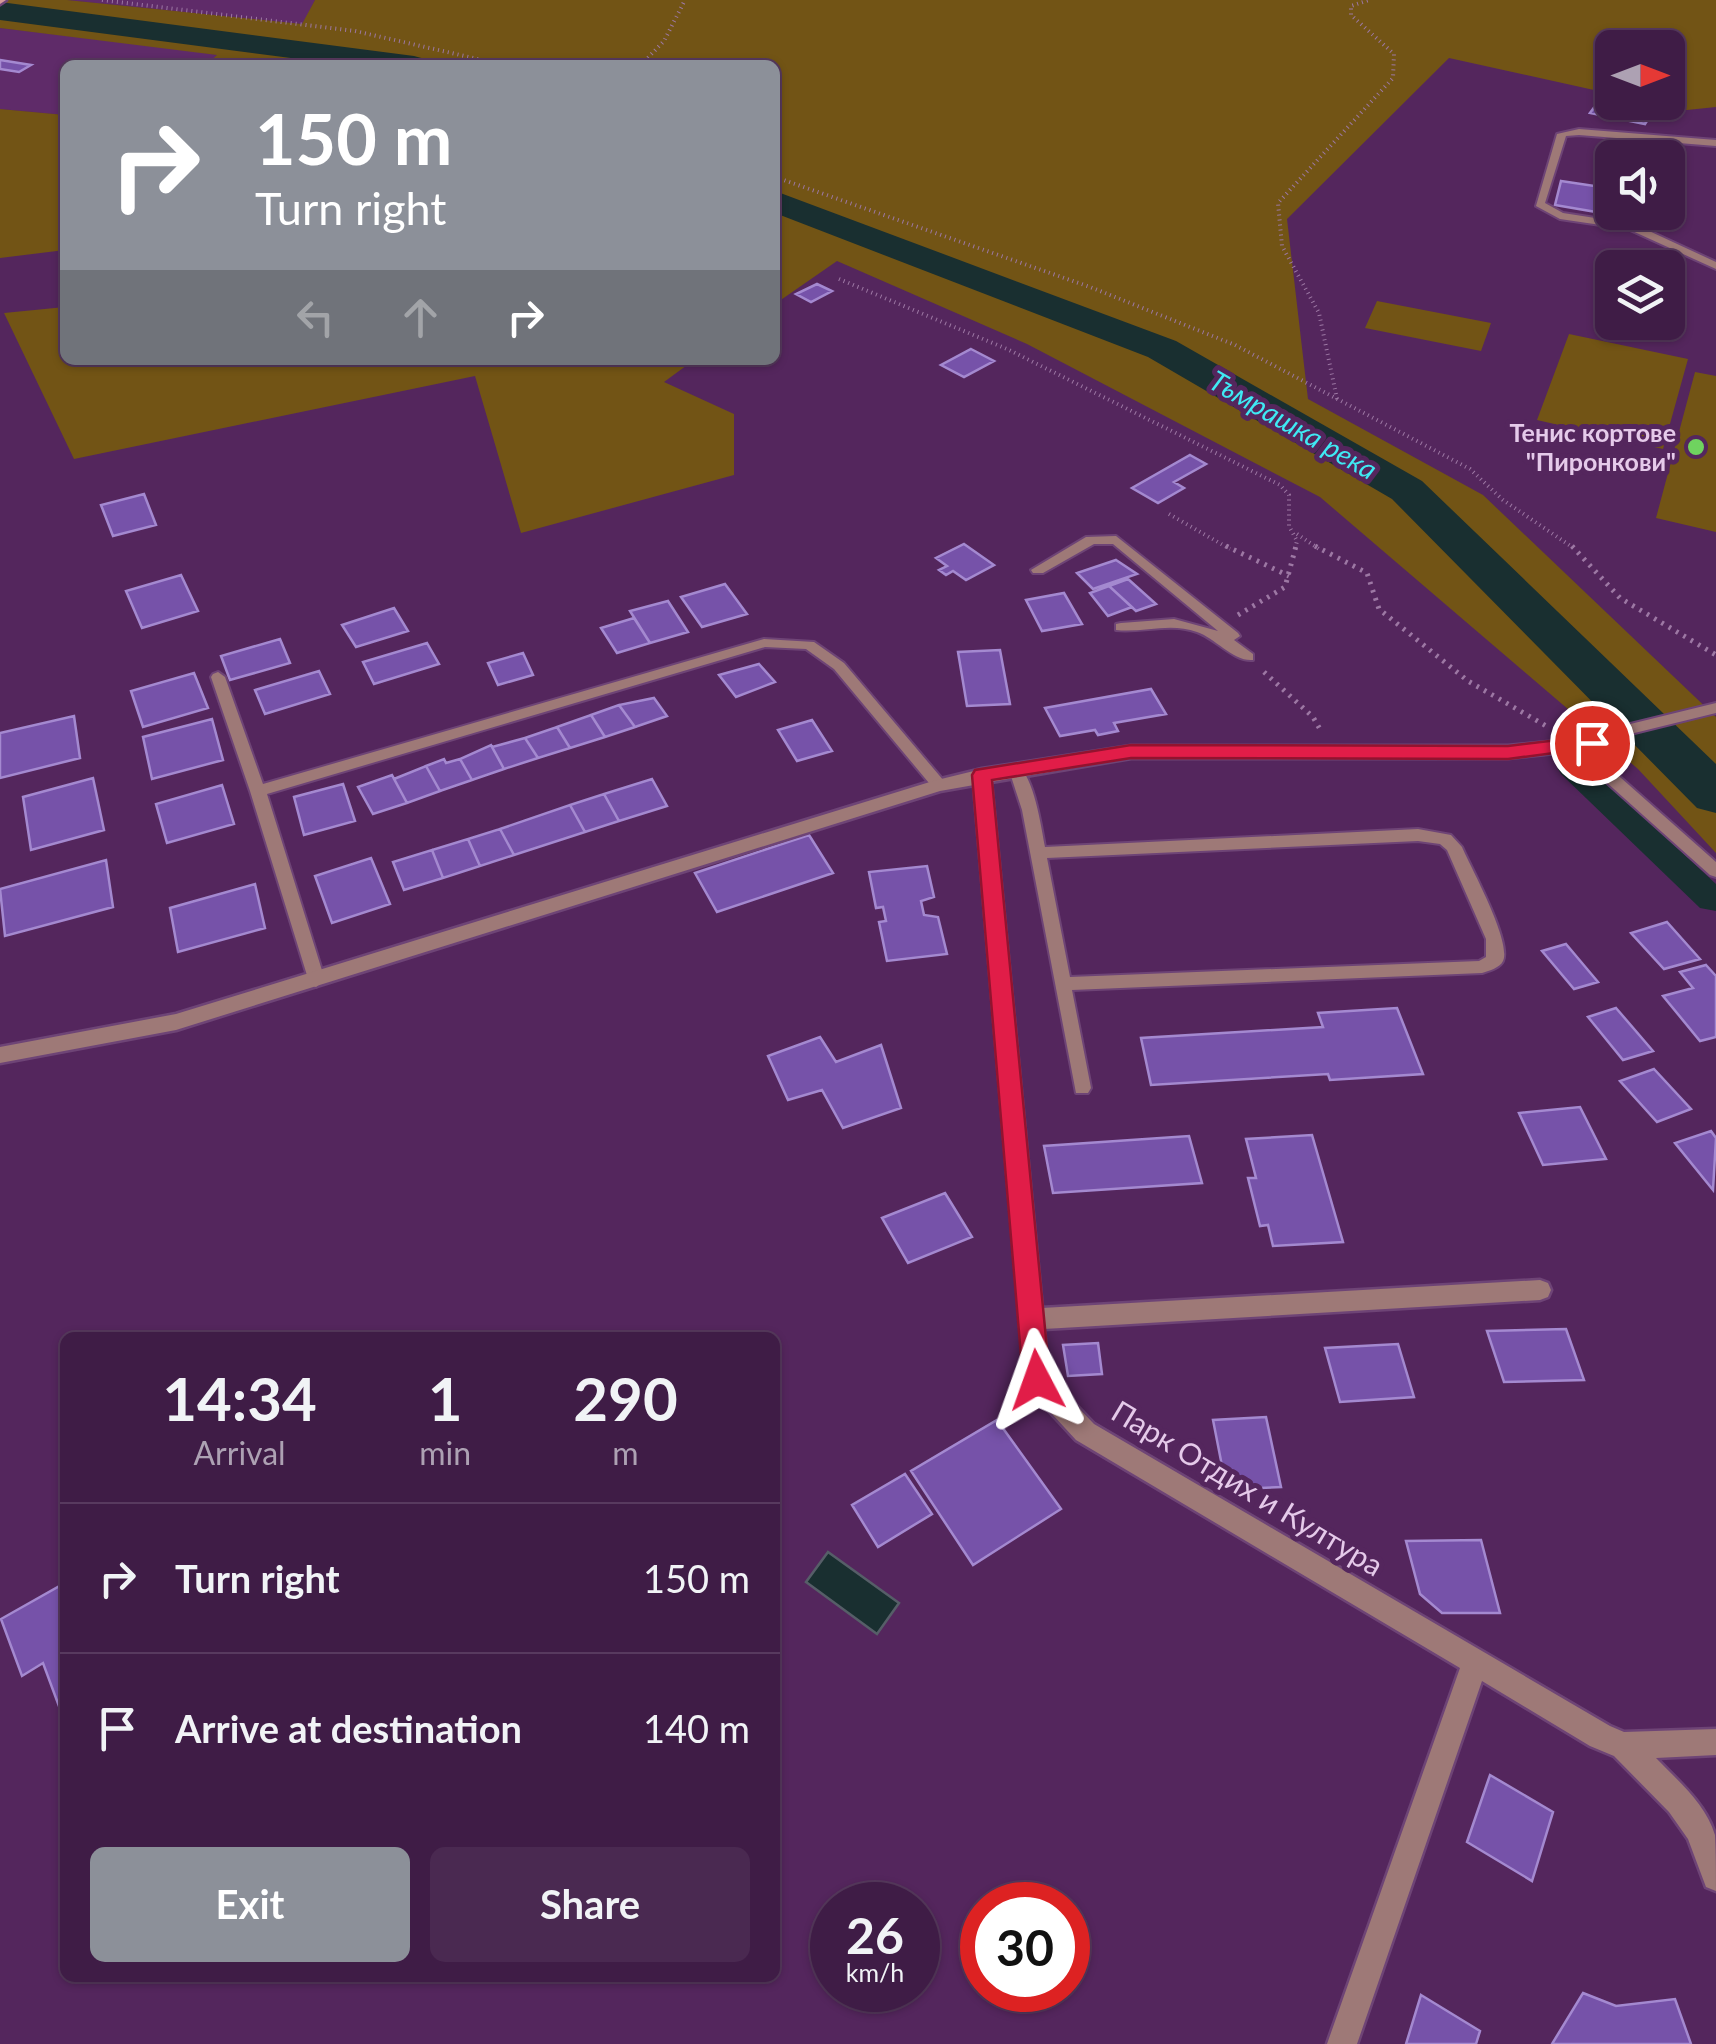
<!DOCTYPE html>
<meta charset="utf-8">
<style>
:root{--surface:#3f1c46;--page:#4a2951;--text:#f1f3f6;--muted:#ada1b3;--line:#583a5f;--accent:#8c9099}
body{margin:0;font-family:Lato,sans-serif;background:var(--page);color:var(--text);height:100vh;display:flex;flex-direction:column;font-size:38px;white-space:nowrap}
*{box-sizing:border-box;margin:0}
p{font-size:32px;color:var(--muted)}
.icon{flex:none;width:55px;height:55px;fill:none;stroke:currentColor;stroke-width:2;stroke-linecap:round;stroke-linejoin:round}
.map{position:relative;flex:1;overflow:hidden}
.side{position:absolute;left:60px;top:1332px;width:720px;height:650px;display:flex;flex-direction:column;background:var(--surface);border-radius:15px;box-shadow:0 2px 8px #0004,0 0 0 2px var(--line)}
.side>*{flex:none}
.hud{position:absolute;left:60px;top:60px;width:720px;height:305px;border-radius:15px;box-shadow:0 2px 8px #0004,0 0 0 2px var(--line);background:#8c9099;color:#fff;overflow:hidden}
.needle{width:65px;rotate:90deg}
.buttons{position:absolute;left:1595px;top:30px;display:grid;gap:20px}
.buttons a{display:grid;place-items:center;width:90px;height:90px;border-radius:15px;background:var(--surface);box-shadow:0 2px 8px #0004,0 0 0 2px var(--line);font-size:50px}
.speed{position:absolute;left:810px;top:1882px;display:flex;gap:20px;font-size:50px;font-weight:700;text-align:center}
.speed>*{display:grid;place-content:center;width:130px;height:130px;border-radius:50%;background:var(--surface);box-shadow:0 2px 8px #0004,0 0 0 2px var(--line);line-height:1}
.speed small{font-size:25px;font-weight:400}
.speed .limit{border:15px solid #d22;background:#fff;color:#111}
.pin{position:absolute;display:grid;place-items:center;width:85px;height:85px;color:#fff;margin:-42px;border:5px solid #fff;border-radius:50%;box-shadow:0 2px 10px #0007}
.me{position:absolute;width:110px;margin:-55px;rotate:356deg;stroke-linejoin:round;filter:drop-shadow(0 0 8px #0008)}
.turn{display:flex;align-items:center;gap:35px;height:210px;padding:0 30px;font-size:45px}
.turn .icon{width:130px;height:130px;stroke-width:2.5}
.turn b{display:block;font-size:70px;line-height:85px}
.lanes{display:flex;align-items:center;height:95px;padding:0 30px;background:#0003;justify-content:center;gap:50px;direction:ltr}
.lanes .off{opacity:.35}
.eta{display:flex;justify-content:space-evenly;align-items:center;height:170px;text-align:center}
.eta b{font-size:60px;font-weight:700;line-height:70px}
.action{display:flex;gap:20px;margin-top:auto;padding:20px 30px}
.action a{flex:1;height:115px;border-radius:15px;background:var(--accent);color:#fff;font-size:40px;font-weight:700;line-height:115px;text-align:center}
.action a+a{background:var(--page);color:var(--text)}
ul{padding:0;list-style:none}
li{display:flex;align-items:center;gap:30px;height:150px;padding:0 30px;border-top:2px solid var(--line)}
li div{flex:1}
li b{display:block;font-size:38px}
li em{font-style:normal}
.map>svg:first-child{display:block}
.built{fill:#5f2b69}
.green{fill:#725415}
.water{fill:#192f30;stroke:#565e68;stroke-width:2.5}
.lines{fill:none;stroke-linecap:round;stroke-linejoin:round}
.canal{fill:#192f30;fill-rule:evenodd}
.river{fill:#192f30;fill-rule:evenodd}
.building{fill:#7652a9;stroke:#a489d0;stroke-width:2.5}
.lane-casing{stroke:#6e4476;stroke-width:4}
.street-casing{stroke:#6e4476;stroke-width:5}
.secondary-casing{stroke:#6e4476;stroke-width:5}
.path-far1{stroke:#9d78a4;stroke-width:4;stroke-dasharray:1 4;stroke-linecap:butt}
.path{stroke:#9d78a4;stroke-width:5;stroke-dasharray:2.5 6;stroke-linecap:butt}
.lane{fill:#9e7977;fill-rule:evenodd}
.street{fill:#9e7977;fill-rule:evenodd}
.secondary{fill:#d59a98;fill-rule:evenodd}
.route{fill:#e11d48;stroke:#92132f;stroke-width:2.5}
.poi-dot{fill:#6fd35f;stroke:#54265d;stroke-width:4}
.labels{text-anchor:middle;stroke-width:10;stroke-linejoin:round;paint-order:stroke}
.far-poi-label{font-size:25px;font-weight:bold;fill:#e5caea;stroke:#54265d;text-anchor:end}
.far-water-label{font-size:28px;font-style:italic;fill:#3feaf4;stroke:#54265d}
.street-label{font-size:30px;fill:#e5caea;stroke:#54265d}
</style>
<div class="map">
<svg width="1716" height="2044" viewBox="0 0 1716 2044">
<rect width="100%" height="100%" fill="#54265d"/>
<path class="built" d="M 67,0 L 315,0 L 303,24 Z
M 0,28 L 178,49 L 218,55 L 206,65 L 65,65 L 65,115 L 0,109 Z"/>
<path class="green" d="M 0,0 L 67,0 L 302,24 L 315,0 L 1716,0 L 1716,107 L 1687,110 L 1652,103 L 1668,102 L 1668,48 L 1612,48 L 1612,94 L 1449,58 L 1287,219 L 1308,399 L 1483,495 L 1716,717 L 1716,853 L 1638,769 L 1320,497 L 1027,344 L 837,261 L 775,304 L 775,65 L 206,65 L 217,55 L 0,28 Z
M 0,109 L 65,115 L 65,250 L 0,258 Z
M 1377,301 L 1491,323 L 1481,351 L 1365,328 Z
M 65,307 L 65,360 L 694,360 L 664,382 L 734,414 L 734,475 L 521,533 L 475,376 L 74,459 L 4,313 Z
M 1569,334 L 1688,359 L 1663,449 L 1537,420 Z
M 1695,372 L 1716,376 L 1716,532 L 1656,518 Z"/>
<path class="water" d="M 828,1552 L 899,1603 L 877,1634 L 806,1582 Z"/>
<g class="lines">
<path class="canal" d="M 1572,757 L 1583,760 L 1716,884 L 1716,911 L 1700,908 L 1561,774 L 1557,767 L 1561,760 Z"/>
<path class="river" d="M 0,2 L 414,56 L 425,59 L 429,65 L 345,65 L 0,20 Z
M 775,191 L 1176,341 L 1422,481 L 1716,764 L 1716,813 L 1697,808 L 1392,499 L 1148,357 L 775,213 Z"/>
</g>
<path class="building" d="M 0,60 L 31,65 L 19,72 L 0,69 Z
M 1596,105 L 1650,116 L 1645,124 L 1590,113 Z
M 1561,181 L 1608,188 L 1602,213 L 1555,205 Z
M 817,284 L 832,291 L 811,302 L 796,294 Z
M 971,349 L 994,361 L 964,377 L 941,365 Z
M 1190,455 L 1206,464 L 1174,482 L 1184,488 L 1158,503 L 1132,488 Z
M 144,494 L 156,525 L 113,536 L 101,505 Z
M 964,544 L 994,565 L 966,580 L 953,571 L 946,575 L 939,570 L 947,566 L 936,558 Z
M 1116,560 L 1137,574 L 1093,589 L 1077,573 Z
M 181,575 L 198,611 L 142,628 L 126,591 Z
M 1128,579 L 1156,604 L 1136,611 L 1109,586 Z
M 725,584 L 747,614 L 702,627 L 681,597 Z
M 1109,586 L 1132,607 L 1108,616 L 1090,593 Z
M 1064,593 L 1082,624 L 1042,631 L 1026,600 Z
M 668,601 L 688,632 L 650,643 L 630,611 Z
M 394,608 L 408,631 L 356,647 L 342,625 Z
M 634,618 L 650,643 L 617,653 L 601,628 Z
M 280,639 L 290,663 L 230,680 L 221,656 Z
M 427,643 L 439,664 L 374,684 L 363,662 Z
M 1000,650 L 1010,704 L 967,706 L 958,652 Z
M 523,653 L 533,675 L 498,685 L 488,663 Z
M 759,664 L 775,682 L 736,697 L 719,675 Z
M 319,671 L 330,694 L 265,714 L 255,690 Z
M 194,673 L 208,708 L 143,727 L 131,691 Z
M 1151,689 L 1166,714 L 1114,723 L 1118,731 L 1098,735 L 1095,730 L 1060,736 L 1045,708 Z
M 654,698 L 667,716 L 635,727 L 619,705 Z
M 619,705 L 635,727 L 605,737 L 591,715 Z
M 591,715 L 605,737 L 570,748 L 557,727 Z
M 74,716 L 80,758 L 0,778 L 0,733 Z
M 212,719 L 223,760 L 152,779 L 143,737 Z
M 812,720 L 832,751 L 797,761 L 778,730 Z
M 557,727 L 570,748 L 538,758 L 525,738 Z
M 525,738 L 538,758 L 504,769 L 492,747 Z
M 491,745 L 504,769 L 472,780 L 460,759 Z
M 444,759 L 446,763 L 460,759 L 472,780 L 440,791 L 426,766 Z
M 426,766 L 440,791 L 407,803 L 394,779 Z
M 392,775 L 407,803 L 373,814 L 358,787 Z
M 93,778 L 104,830 L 31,850 L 23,797 Z
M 652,779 L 667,806 L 619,821 L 604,794 Z
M 343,784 L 355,821 L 304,835 L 294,797 Z
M 222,785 L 234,824 L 167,843 L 156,804 Z
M 604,794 L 619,821 L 585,832 L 570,805 Z
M 570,805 L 585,832 L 514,855 L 500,829 Z
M 500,829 L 514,855 L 480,866 L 468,839 Z
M 809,835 L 833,873 L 717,912 L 695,873 Z
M 468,839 L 480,866 L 443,878 L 432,850 Z
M 432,850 L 443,878 L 404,890 L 393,862 Z
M 371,858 L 390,904 L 332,923 L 315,876 Z
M 106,860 L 113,907 L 5,936 L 0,889 Z
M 927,866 L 934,897 L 921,901 L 924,915 L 938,917 L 947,954 L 887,961 L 879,922 L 886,921 L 883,907 L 876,908 L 869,872 Z
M 255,884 L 265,928 L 178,952 L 170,908 Z
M 1667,922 L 1700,959 L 1664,969 L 1631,933 Z
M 1566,944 L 1598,982 L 1574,989 L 1542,951 Z
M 1706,965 L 1716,976 L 1716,1037 L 1700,1041 L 1663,996 L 1693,988 L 1680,972 Z
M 1397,1008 L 1423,1074 L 1330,1080 L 1328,1074 L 1151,1085 L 1141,1038 L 1323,1027 L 1318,1013 Z
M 1616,1008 L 1653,1051 L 1623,1060 L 1588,1017 Z
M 820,1037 L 836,1062 L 881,1045 L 901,1108 L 843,1128 L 822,1090 L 788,1100 L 768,1056 Z
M 1654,1069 L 1691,1109 L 1657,1122 L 1620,1081 Z
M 1580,1107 L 1606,1159 L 1543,1165 L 1519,1113 Z
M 1711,1131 L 1716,1138 L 1713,1190 L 1675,1143 Z
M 1312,1135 L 1343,1242 L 1273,1246 L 1268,1225 L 1260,1226 L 1248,1178 L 1256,1178 L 1246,1139 Z
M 1189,1136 L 1202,1183 L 1053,1193 L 1044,1146 Z
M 945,1193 L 972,1237 L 908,1263 L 882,1218 Z
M 1566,1329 L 1584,1380 L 1504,1382 L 1487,1331 Z
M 1098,1343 L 1102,1374 L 1068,1376 L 1063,1345 Z
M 1398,1344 L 1414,1397 L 1340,1402 L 1325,1348 Z
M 1266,1417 L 1281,1487 L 1236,1489 L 1232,1471 L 1223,1471 L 1213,1420 Z
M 997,1420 L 1061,1509 L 973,1565 L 911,1471 Z
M 905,1474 L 932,1514 L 878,1547 L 852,1505 Z
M 1481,1540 L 1500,1613 L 1442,1613 L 1420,1594 L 1406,1541 Z
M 65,1583 L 65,1716 L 63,1717 L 43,1663 L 22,1676 L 1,1619 Z
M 1490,1775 L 1553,1812 L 1532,1881 L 1467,1842 Z
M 1583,1993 L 1616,2006 L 1675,1999 L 1691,2044 L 1552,2044 Z
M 1421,1995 L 1480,2031 L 1476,2044 L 1406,2044 Z"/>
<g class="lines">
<defs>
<path id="lane" d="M 1579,129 L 1716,140 L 1716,146 L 1579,135 L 1566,136 L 1545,203 L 1563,213 L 1634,224 L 1716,262 L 1716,269 L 1628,229 L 1560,219 L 1536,206 L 1557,134 Z
M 1116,536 L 1238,633 L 1240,636 L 1234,640 L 1253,654 L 1253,660 C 1234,662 1215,638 1197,632 C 1170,622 1143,633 1116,630 L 1116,624 L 1121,623 L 1174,619 L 1218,631 L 1113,544 L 1094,544 L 1043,573 L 1033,573 L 1031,570 L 1086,537 Z
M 764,639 L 814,642 L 844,663 L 944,781 L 947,785 L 944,789 L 934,789 L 834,669 L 806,649 L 765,647 L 267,794 L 325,980 L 316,987 L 310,985 L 250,791 L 211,677 L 213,674 L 218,672 L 225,677 L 263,784 Z
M 1716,703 L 1716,713 L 1610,739 L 1603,734 L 1610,729 Z
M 1572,738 L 1577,739 L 1716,862 L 1716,877 L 1710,875 L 1567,747 L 1565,743 Z
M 1017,765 C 1034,776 1041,826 1045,847 L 1418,829 L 1451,835 L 1462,847 C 1471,868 1512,942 1503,961 C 1500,968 1488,971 1482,973 L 1072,990 L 1091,1088 L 1088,1093 L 1076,1093 L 1022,810 L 1009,770 ZM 1418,841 L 1440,844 L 1447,850 L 1486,939 L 1486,957 L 1479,961 L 1070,977 L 1047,858 Z"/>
<path id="street" d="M 1610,728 L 1616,730 L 1616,738 L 1592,749 L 1508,758 L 1131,758 L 991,782 L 1042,1308 L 1540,1280 L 1548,1283 L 1551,1290 L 1548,1297 L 1540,1300 L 1044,1329 L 1048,1376 L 1094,1424 L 1610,1726 L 1624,1732 L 1716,1729 L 1716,1755 L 1656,1758 C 1677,1780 1706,1804 1715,1835 C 1716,1852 1716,1874 1716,1891 L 1706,1887 L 1688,1839 L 1669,1812 L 1614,1756 L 1590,1746 L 1482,1681 L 1357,2044 L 1327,2044 L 1460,1668 L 1076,1440 L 1029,1389 L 1025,1381 L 974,785 L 940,791 L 176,1030 L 0,1063 L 0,1047 L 176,1014 L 933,781 L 982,769 L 1131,746 L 1508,746 L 1589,738 Z"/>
<path id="secondary" d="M 0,0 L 6,0 L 0,4 Z"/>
</defs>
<use href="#lane" class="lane-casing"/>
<use href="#street" class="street-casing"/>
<use href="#secondary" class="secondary-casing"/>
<path class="path-far1" d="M 102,0 L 355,31 L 504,65
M 641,65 L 664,41 L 685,0
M 775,177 L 1090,287 L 1235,345 L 1470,469 L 1503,500 L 1575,549
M 839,279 L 1007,349 L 1280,485 L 1289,495 L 1289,526 L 1297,541 L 1295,549
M 1337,399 L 1319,313 L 1282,246 L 1278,203 L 1393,78 L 1394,54 L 1351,15 L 1351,6 L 1369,0
M 1169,514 L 1230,549
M 1297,534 L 1319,549"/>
<path class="path" d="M 1226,546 L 1289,576
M 1315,546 L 1367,573 L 1379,609 L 1468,681 L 1548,727
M 1572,546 L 1620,598 L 1716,655
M 1238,615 L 1285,587 L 1296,546
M 1264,672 L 1313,717 L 1321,731"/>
<use href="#lane" class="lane"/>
<use href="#street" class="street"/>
<use href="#secondary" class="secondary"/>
</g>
<path class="route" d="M 1592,736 L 1599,738 L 1599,747 L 1508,759 L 1131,758 L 992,780 L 1050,1380 L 1046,1389 L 1037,1393 L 1027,1389 L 1023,1380 L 972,775 L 975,770 L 1131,745 L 1508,746 Z"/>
<circle class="poi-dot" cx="1696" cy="447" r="10"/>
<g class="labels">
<g class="far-poi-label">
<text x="1676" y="442">Тенис кортове<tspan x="1676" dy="29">"Пиронкови"</tspan></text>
</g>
<g class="far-water-label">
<text transform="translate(1293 425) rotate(30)" y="10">Тъмрашка река</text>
</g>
<g class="street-label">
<text transform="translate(1247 1489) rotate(31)" y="10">Парк Отдих и Култура</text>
</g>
</g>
</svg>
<div class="buttons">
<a><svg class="needle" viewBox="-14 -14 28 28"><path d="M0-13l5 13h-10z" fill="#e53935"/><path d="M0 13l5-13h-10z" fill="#ada1b3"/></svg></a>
<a><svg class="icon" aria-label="sound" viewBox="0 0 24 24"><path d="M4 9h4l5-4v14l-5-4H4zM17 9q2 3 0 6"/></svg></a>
<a><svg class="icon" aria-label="layers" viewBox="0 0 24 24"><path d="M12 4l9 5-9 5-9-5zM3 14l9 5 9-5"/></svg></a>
</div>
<div class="speed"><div>26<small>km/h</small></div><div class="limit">30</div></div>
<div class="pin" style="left:1592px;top:743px;background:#d93025"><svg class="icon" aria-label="arrive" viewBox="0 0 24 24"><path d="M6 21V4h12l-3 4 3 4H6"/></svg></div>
<svg class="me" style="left:1037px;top:1380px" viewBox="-20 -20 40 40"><path d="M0-17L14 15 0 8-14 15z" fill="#e11d48" stroke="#fff" stroke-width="4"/></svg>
<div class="hud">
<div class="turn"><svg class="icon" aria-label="right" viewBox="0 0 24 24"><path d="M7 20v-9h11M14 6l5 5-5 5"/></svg><div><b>150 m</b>Turn right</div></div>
<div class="lanes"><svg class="icon off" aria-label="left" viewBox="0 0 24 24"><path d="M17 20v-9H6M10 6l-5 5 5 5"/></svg><svg class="icon off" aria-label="ahead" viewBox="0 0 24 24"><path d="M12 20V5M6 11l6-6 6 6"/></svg><svg class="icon" aria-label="right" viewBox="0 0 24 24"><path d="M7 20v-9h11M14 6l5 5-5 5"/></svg></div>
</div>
<section class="side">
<div class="eta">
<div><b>14:34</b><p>Arrival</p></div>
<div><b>1</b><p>min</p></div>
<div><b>290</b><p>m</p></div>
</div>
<ul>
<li><svg class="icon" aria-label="right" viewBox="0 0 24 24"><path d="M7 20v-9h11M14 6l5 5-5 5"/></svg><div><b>Turn right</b></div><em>150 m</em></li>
<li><svg class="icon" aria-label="arrive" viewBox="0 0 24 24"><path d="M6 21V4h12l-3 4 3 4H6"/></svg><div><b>Arrive at destination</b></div><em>140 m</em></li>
</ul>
<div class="action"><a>Exit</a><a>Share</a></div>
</section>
</div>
